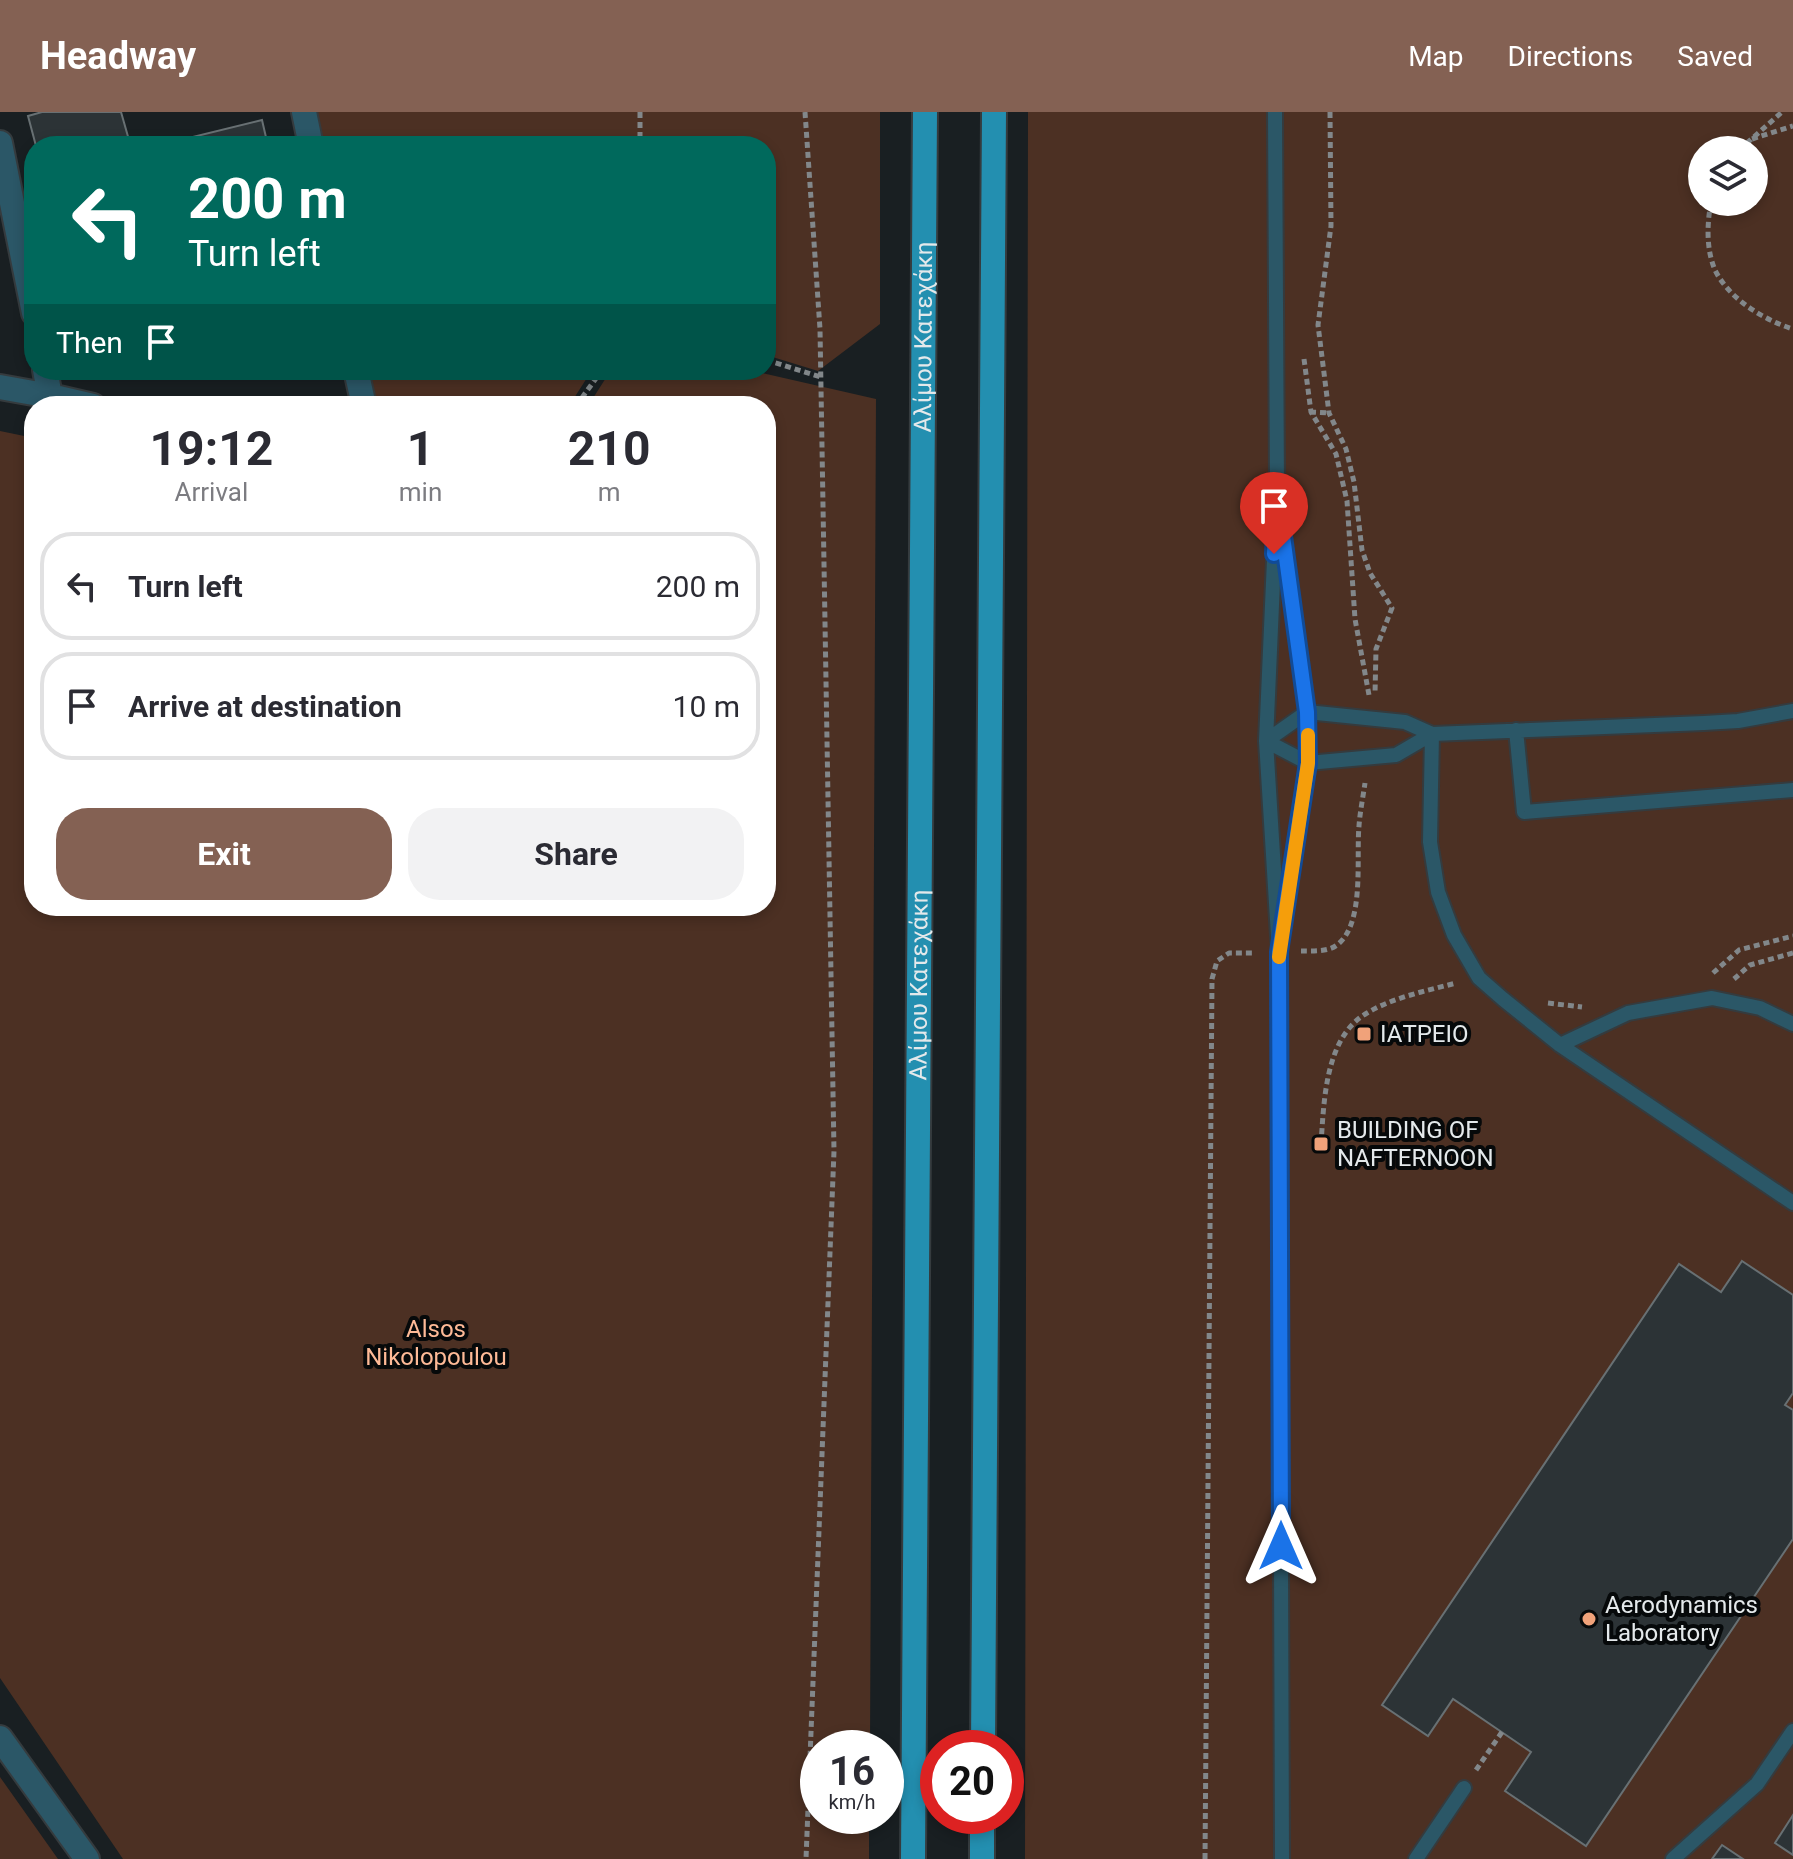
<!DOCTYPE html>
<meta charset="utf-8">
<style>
:root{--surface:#fff;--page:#f2f2f3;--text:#2b2b33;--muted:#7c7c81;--line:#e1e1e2;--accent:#846153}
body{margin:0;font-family:Roboto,sans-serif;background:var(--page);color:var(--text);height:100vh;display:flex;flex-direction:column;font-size:30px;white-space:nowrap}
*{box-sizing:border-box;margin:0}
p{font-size:26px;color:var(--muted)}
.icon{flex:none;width:44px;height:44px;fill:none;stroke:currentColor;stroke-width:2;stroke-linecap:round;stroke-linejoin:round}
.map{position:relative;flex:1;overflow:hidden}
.drawer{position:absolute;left:24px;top:284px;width:752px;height:520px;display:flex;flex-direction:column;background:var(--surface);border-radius:32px;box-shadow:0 4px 12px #0003}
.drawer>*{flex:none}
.guide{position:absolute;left:24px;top:24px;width:752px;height:244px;border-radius:32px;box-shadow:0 4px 12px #0003;background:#00695c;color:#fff;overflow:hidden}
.buttons{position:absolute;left:1688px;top:24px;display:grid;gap:16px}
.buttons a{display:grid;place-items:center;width:80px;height:80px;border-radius:50%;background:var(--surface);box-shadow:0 4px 12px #0003;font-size:40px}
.speed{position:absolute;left:800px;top:1618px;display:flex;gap:16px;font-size:40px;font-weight:700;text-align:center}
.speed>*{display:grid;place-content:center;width:104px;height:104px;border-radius:50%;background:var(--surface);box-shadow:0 4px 12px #0003;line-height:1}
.speed small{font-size:20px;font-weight:400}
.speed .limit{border:12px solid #d22;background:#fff;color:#111}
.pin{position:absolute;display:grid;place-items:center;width:68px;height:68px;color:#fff;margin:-82px -34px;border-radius:50% 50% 50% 0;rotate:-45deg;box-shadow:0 0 8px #0007}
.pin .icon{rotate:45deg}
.me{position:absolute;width:88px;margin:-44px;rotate:0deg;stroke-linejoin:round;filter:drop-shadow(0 0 6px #0008)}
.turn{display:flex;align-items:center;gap:28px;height:168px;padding:0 32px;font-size:36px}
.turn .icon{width:104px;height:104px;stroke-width:2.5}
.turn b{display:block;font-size:56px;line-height:68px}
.then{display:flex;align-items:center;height:76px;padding:0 32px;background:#0003;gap:16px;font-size:30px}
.eta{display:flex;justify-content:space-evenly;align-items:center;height:136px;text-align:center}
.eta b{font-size:48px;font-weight:700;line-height:56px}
.action{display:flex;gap:16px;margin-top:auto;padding:16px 32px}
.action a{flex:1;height:92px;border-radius:32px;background:var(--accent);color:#fff;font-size:32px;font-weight:700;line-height:92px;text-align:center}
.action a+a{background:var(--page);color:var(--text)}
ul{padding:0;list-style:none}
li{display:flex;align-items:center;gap:24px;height:108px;margin:0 16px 12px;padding:0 16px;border:4px solid var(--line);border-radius:32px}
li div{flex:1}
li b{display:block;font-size:30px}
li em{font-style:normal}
header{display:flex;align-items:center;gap:48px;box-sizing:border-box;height:112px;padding:0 40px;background:var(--accent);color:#fff}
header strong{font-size:38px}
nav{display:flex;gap:44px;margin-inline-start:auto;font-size:28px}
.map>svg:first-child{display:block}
.green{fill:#4c3023;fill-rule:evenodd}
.building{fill:#2c3336;stroke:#687073;stroke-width:2}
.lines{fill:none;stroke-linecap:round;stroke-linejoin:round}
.lane-casing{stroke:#353b3e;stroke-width:18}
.street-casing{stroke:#353b3e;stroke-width:28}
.primary-casing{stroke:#353b3e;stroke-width:28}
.path{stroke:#82878a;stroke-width:5;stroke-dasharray:6 4;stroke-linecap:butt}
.lane{stroke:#2b5767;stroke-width:14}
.street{stroke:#2b5767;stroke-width:24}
.primary{stroke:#238fb0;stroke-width:24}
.route-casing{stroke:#114b97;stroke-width:20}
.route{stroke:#1a73e8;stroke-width:14}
.slow{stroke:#f59e0b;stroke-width:14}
.poi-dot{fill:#f0a27a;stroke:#06090a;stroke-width:3}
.labels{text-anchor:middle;stroke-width:8;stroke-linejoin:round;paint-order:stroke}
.street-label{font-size:24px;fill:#e4e9eb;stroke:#06090a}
.poi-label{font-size:24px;fill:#e4e9eb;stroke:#06090a;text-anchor:start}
.park-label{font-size:24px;fill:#feba97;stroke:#06090a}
</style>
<header>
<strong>Headway</strong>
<nav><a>Map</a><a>Directions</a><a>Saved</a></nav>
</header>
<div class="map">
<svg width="1793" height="1747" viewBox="0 0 1793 1747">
<rect width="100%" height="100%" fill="#191f22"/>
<path class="green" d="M 305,0 L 880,0 L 880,212 L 818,259 L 766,243 L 766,34 L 312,34 Z
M 1028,0 L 1793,0 L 1793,1747 L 1025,1747 ZM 1702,38 L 1754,38 L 1754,90 L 1702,90 Z
M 358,258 L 592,258 L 569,294 L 365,294 Z
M 611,258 L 749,258 L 876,287 L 870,1636 L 818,1636 L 818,1704 L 869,1704 L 869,1747 L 123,1747 L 0,1566 L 0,319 L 34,326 L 34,794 L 766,794 L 766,294 L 588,294 Z
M 0,1665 L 58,1747 L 0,1747 Z"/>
<path class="building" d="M 42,0 L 121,0 L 129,28 L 107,34 L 36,34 L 28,4 Z
M 262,8 L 268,34 L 164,34 L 164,32 Z
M 1742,1149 L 1793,1183 L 1793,1281 L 1785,1293 L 1793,1298 L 1793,1427 L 1586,1734 L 1505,1679 L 1531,1640 L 1453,1587 L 1428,1624 L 1382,1593 L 1679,1152 L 1721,1180 Z
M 1793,1703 L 1793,1743 L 1775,1731 Z
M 1722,1733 L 1743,1747 L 1712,1747 Z"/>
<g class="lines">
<defs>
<path id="lane" d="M 1275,0 L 1277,380 L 1266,629 L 1279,840 L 1282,1747
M 1282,416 L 1307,600 L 1308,651 L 1283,811
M 1516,618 L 1524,700 L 1793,678
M 1432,622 L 1396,643 L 1308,651 L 1266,629 L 1307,600 L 1405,610 L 1432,622 L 1704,611 L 1738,609 L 1793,599
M 1432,622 L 1430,730 L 1438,780 L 1454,823 L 1479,866 L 1503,887 L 1560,933 L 1793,1091
M 1560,933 L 1628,901 L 1712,886 L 1760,896 L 1793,912
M 1416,1747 L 1464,1676
M 1673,1747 L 1757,1672 L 1793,1619"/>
<path id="street" d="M 304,0 L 311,34
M 0,31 L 34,201
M 45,258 L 50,284
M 356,258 L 364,294
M 0,275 L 50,284 L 93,294
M 0,1626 L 87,1747"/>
<g id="primary">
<path d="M 983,1636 L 994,0"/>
<path id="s1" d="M 913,1747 L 925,0"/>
<path d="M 982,1747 L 982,1704"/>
</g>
</defs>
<use href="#lane" class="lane-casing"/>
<use href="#street" class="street-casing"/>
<use href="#primary" class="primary-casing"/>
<path class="path" d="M 640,0 L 640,34
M 805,0 L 820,217 L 834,1039 L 806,1747
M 1330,0 L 1331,114 L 1318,213 L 1329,301 L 1346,337 L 1354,370 L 1362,438 L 1370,461 L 1392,496 L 1376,537 L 1375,582
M 1752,27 L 1793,14
M 1739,38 L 1782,0
M 1711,90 C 1707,112 1706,137 1715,158 C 1729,187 1764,208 1793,217
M 1304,247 L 1311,300 L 1336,342 L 1347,389 L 1355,507 L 1369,583
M 766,248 L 821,265
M 576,294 L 602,258
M 1310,300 L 1329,301
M 1301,839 C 1312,839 1328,840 1337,833 C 1365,812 1356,747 1359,714 C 1360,700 1363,685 1365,671
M 1713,861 L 1739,838 L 1793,824
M 1734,867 L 1750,853 L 1793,841
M 1548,891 L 1582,895
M 1321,1032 C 1324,989 1325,925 1367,901 C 1394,885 1426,879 1456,871
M 1476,1658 L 1502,1620
M 1205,1747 L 1212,867 L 1217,849 L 1229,841 L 1255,841"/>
<use href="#lane" class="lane"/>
<use href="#street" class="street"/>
<use href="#primary" class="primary"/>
</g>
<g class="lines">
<defs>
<path id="route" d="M 1274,442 L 1277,380 L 1307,600 L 1308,651 L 1279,840 L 1281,1434"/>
</defs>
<use href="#route" class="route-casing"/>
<use href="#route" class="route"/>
<path class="slow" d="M 1279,845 L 1308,651 L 1308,623"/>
</g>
<g class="poi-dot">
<rect x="1356" y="914" width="16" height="16" rx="4"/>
<rect x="1313" y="1024" width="16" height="16" rx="4"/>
<circle cx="1589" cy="1507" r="8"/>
</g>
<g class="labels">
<g class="street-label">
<text dy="8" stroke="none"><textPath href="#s1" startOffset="1522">Αλίμου Κατεχάκη</textPath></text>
<text dy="8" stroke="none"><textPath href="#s1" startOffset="874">Αλίμου Κατεχάκη</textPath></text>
</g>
<g class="poi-label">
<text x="1380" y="930">ΙΑΤΡΕΙΟ</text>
<text x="1337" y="1026">BUILDING OF<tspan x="1337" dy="28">NAFTERNOON</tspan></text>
<text x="1605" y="1501">Aerodynamics<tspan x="1605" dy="28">Laboratory</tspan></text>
</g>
<g class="park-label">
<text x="436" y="1225">Alsos<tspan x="436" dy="28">Nikolopoulou</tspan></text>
</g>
</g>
</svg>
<div class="buttons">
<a><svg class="icon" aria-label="layers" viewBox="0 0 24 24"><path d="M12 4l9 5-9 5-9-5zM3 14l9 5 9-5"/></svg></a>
</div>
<div class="speed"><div>16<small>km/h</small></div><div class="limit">20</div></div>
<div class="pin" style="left:1274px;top:442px;background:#d93025"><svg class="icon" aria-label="arrive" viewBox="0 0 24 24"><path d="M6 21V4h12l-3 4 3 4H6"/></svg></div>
<svg class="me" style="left:1281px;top:1434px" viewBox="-20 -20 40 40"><path d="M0-17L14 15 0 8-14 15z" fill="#1a73e8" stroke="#fff" stroke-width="4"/></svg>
<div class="guide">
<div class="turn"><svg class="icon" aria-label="left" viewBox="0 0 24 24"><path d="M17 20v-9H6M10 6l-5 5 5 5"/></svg><div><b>200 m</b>Turn left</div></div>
<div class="then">Then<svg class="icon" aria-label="arrive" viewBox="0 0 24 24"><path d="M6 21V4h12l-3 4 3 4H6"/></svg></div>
</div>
<section class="drawer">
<div class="eta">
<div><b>19:12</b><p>Arrival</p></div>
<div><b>1</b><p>min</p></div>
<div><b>210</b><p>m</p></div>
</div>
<ul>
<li><svg class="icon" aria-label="left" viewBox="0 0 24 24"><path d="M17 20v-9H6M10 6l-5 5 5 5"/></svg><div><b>Turn left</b></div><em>200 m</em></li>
<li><svg class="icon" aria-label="arrive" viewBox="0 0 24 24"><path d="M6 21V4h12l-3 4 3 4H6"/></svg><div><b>Arrive at destination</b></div><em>10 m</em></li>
</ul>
<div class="action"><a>Exit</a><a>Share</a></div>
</section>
</div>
